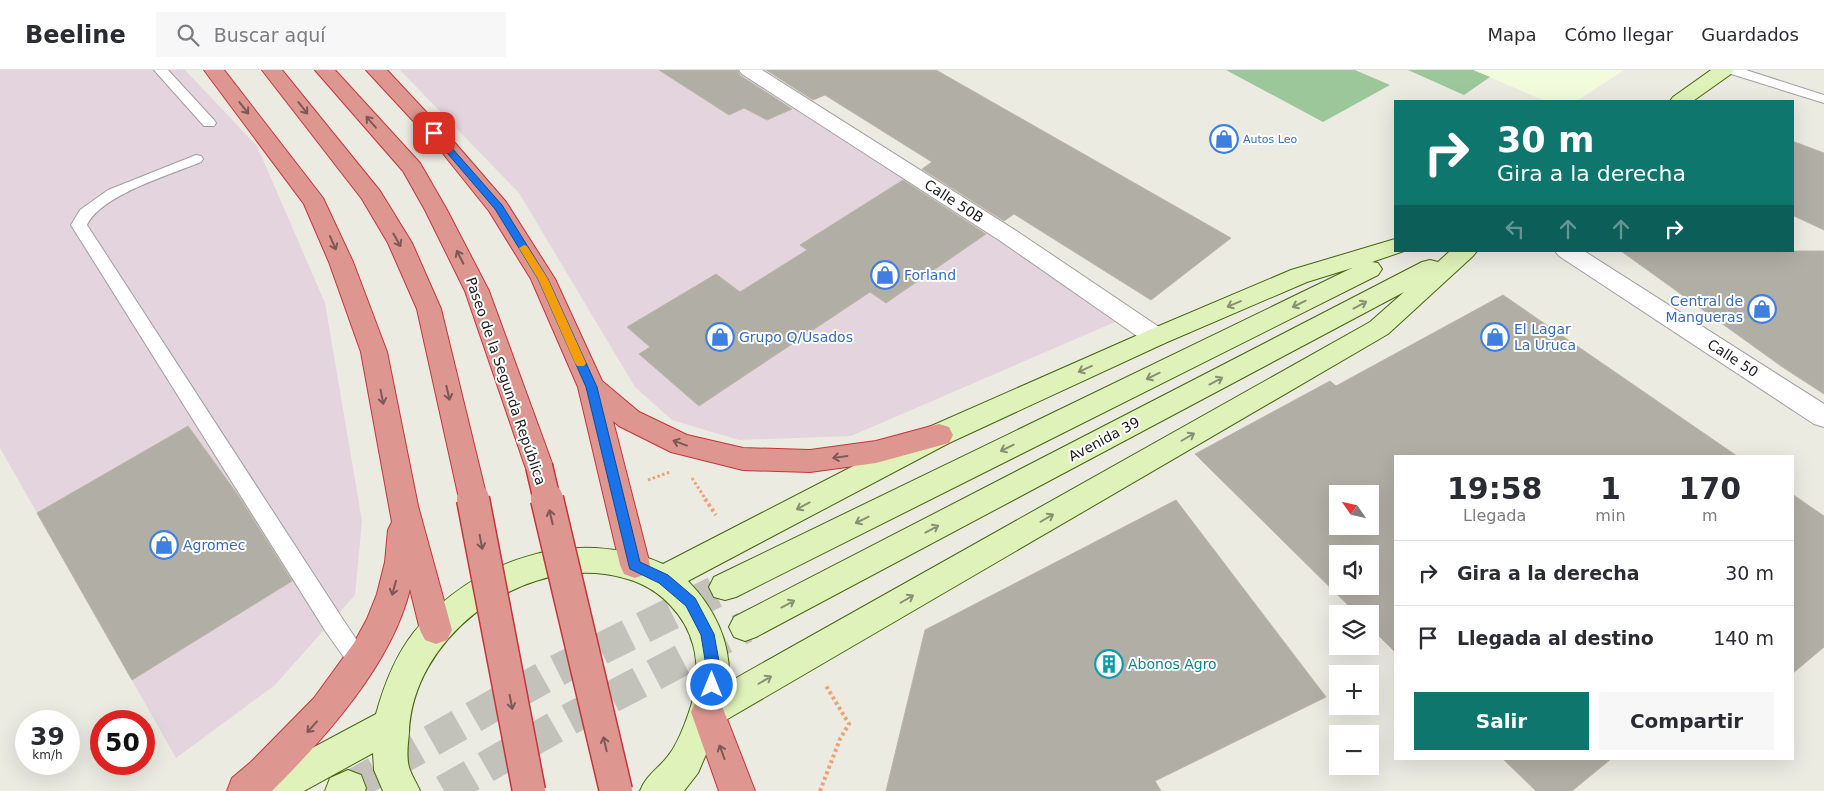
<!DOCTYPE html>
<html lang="es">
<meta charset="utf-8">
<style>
:root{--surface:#fff;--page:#f7f7f7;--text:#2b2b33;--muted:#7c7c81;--line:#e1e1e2;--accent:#0f766e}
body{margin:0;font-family:"DejaVu Sans",sans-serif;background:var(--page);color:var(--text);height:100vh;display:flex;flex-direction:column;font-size:19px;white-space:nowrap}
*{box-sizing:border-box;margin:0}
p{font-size:16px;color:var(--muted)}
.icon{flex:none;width:28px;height:28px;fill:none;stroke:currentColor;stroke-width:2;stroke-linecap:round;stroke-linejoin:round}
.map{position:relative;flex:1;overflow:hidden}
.sheet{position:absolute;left:1394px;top:385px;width:400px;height:305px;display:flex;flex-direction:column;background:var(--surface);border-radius:0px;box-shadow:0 5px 20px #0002}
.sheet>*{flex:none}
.hud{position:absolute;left:1394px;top:30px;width:400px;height:152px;border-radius:0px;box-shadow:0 5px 20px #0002;background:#0f766e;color:#fff;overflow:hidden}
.needle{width:32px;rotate:304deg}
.fabs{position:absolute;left:1329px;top:415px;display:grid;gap:10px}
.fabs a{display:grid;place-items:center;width:50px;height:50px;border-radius:0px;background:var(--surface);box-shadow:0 5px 20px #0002;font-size:25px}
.speed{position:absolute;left:15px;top:640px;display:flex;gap:10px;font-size:25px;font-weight:700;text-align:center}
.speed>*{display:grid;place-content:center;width:65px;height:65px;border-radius:50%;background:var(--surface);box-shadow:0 5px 20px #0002;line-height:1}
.speed small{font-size:12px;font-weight:400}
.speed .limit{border:8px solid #d22;background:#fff;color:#111}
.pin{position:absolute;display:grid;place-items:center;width:42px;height:42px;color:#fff;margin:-21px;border-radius:10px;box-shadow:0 2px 8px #0006}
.me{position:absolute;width:55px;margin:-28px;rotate:0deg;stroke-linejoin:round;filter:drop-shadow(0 0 4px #0008)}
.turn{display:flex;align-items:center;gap:18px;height:105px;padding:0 20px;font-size:22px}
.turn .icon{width:65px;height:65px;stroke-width:2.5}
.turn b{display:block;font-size:35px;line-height:42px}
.lanes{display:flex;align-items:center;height:48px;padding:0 20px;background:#0003;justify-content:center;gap:25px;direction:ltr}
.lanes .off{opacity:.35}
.eta{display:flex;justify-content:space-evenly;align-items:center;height:85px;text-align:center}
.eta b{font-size:30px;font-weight:700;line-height:35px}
.cta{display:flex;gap:10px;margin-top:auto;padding:10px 20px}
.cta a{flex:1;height:58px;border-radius:0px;background:var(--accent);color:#fff;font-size:20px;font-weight:700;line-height:58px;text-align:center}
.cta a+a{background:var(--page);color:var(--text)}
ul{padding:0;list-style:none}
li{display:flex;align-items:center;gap:15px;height:65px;padding:0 20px;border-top:1px solid var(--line)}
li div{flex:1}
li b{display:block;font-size:19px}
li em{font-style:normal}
header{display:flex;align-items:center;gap:30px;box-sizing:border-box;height:70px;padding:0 25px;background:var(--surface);border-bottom:1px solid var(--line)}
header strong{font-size:24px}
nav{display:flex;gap:28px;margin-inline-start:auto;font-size:18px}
.search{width:350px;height:45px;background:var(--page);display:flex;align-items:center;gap:12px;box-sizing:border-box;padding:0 18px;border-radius:0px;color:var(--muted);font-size:19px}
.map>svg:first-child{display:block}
.industrial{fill:#e4d4dd}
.education{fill:#f2fbdb}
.forest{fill:#9bc79a}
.building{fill:#b1aea5;stroke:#bcb6a6;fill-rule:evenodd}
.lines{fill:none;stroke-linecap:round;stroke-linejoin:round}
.secondary-tunnel{stroke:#c2c1ba;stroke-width:32;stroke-dasharray:32 16;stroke-linecap:butt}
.lane-casing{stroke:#9f9f9f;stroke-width:2}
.street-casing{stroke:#9f9f9f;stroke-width:2}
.secondary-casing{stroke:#44660f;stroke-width:2}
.highway-casing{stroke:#c5343c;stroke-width:2}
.path-far1{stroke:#eca273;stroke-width:3;stroke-dasharray:2.5 2.5;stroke-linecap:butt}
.path{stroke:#eca273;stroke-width:4;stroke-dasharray:3 3;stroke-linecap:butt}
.lane{fill:#fff;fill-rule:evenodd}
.street{fill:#fff;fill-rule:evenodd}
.secondary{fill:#dff2b9;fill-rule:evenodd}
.highway{fill:#dd9790;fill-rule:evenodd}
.highway-bridge-far1-casing{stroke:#c5343c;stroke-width:29;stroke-linecap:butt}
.highway-bridge-casing{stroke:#c5343c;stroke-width:35;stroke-linecap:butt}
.highway-bridge-far1{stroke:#dd9790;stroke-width:26}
.highway-bridge{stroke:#dd9790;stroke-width:32}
.oneway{stroke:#7c5956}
.oneway2{stroke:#879172}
.route{fill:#1a73e8;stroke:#114b97}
.slow{fill:#f59e0b}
.labels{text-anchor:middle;stroke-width:4;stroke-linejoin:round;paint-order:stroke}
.far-shop-label{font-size:11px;fill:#366cbe;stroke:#fff;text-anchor:start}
.street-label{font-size:14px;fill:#1b1b1b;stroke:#fff}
.shop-label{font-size:14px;fill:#366cbe;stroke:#fff;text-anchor:start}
.culture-label{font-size:14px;fill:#0d838f;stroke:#fff;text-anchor:start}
</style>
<header>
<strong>Beeline</strong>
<div class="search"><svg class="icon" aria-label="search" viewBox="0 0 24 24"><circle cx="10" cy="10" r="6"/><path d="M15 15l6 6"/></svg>Buscar aquí</div>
<nav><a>Mapa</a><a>Cómo llegar</a><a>Guardados</a></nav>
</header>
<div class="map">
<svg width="1824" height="721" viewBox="0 0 1824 721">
<rect width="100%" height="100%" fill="#ecebe2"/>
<path class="industrial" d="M 0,0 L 185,0 L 257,76 L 325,233 L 362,451 L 355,525 L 275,615 L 176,688 L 0,378 Z
M 400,0 L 737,0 L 885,90 L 1115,252 L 851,366 L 739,370 L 672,350 L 635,317 L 519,123 Z"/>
<path class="education" d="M 1473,0 L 1624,0 L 1577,31 L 1545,31 Z"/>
<path class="forest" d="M 1226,0 L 1355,0 L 1390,15 L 1323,52 Z
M 1408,0 L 1473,0 L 1490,7 L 1464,25 Z"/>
<path class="building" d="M 659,0 L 737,0 L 741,6 L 792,39 L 767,50 L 744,38 L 729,45 Z
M 766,0 L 936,0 L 1231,168 L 1151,230 L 1014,144 L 1004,151 L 922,99 L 932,92 L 825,25 L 813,30 Z
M 1792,71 L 1824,83 L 1824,160 L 1792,145 Z
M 903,110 L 986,164 L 886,233 L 870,222 L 699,336 L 639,284 L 650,277 L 627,257 L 716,204 L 740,222 L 807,180 L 800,175 Z
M 1621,181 L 1824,181 L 1824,324 L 1781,296 Z
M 1503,225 L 1737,386 L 1395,386 L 1395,582 L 1370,557 L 1370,544 L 1357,544 L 1195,384 L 1330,311 L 1336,316 ZM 1338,424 L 1370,424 L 1370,456 L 1338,456 ZM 1338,484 L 1370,484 L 1370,516 L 1338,516 Z
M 188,356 L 238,425 L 292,511 L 132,610 L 37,443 Z
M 1792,424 L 1824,446 L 1824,577 L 1792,604 Z
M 1176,430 L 1326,627 L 1155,711 L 1161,721 L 886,721 L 925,560 Z
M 1503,689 L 1611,689 L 1572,721 L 1536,721 Z"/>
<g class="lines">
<path class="secondary-tunnel" d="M 348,718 L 548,605 L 725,517
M 444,721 L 566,651 L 745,557"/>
<defs>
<path id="lane" d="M 154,0 L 168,0 L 214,50 L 216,53 L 214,56 L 204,56 Z
M 1726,0 L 1746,0 L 1824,25 L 1824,33 L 1728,3 Z
M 196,85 L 201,86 L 203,89 L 201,92 C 170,105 101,125 87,155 L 342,548 L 372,593 L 369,600 L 361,603 L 353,600 L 326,562 L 71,155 L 80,140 L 108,120 Z"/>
<path id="street" d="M 739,0 L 762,0 L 1018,162 L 1165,261 L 1169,267 L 1165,273 L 1156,276 L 1147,273 L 1002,172 L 742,4 Z
M 1555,181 L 1584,181 L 1824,334 L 1824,357 L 1814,354 L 1559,186 Z"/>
<path id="secondary" d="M 1711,0 L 1734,0 L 1731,4 L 1693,31 L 1670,31 L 1673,27 Z
M 1395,169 L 1395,181 L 1404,181 L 1372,192 L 1378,193 L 1382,199 L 1378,205 L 736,527 L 725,530 L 714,527 L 709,517 L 714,507 L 1352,198 L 1307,212 L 1165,273 L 949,373 L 688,511 C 715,539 731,572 729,612 L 1370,252 L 1404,222 L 756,567 L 745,571 L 734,567 L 729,557 L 734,547 L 1422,192 L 1430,190 L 1438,192 L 1450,181 L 1477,181 L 1473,186 L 1388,264 L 719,654 L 698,703 L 684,721 L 640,721 C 647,704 657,700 668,686 C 679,673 692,637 695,620 C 700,589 693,559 671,536 C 653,516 631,508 605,504 C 514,492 412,570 409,663 C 408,673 406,687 409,697 C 411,705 417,713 420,721 L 383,721 L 374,700 L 373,683 L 304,721 L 251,721 L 256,708 L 376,644 C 384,615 395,586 414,562 C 472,490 576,455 663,494 L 929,357 L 1147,261 L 1291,200 Z
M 348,700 L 361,705 L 366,718 L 365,721 L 325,721 L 330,708 Z"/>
<path id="highway" d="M 204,0 L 224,0 L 323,128 L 353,192 L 387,282 L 418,436 L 452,560 L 447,570 L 436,574 L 425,570 L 420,560 L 410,519 C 392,594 325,668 272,721 L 227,721 L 232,708 L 251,692 L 314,628 L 354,573 L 367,549 L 377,524 L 385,492 L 388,460 L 392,452 L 361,282 L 329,192 L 304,134 Z
M 262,0 L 282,0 L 380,121 L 412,173 L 441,239 L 486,424 L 482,432 L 472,436 L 462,432 L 458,424 L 417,239 L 388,173 L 362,129 Z
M 315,0 L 335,0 L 420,93 L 447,140 L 489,221 L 553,396 L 549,404 L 539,407 L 529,404 L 525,396 L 465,221 L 425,140 L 403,101 Z
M 366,0 L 387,0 L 455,73 L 506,132 L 555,209 L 602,311 L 639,342 L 687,365 L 743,378 L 810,380 L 876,371 L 939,354 L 949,357 L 953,365 L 949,373 L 876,393 L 810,402 L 743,400 L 671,382 L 619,356 L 613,351 L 650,495 L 646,504 L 635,508 L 624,504 L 620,495 L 578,317 L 531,209 L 489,141 L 441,81 Z
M 708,626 L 720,631 L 755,721 L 719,721 L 691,642 L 696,631 Z"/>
</defs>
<use href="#lane" class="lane-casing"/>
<use href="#street" class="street-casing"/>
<use href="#secondary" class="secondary-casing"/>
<use href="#highway" class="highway-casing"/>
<path class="path-far1" d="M 692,408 L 706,430
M 648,410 L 670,402"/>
<path class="path" d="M 705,429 L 716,445
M 820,721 L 840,669 L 849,654 L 825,614"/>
<use href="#lane" class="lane"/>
<use href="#street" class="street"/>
<use href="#secondary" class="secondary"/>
<use href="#highway" class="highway"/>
<defs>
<path id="highway-bridge-far1" d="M 539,396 L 547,430
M 472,424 L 473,430"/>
<path id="highway-bridge" d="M 473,429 L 529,721
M 547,429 L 616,721"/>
</defs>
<use href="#highway-bridge-far1" class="highway-bridge-far1-casing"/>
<use href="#highway-bridge" class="highway-bridge-casing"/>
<use href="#highway-bridge-far1" class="highway-bridge-far1"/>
<use href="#highway-bridge" class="highway-bridge"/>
</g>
<defs><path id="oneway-shaft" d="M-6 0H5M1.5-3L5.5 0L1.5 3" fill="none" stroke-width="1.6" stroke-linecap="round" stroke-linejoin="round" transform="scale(1.25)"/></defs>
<g class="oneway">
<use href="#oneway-shaft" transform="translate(244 38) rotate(52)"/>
<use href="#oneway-shaft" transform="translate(303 38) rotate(52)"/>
<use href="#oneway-shaft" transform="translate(371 52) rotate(-131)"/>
<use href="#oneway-shaft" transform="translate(397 170) rotate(61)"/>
<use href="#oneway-shaft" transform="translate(333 173) rotate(66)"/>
<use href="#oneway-shaft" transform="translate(460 187) rotate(-117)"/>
<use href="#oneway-shaft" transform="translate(448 323) rotate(77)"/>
<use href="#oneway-shaft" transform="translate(382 327) rotate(79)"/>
<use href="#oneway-shaft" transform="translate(680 373) rotate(-160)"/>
<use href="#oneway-shaft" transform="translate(840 387) rotate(172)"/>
<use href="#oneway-shaft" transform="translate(551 447) rotate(-103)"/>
<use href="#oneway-shaft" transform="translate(481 472) rotate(79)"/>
<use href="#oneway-shaft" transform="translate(394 518) rotate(105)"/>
<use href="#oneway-shaft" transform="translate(511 632) rotate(79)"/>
<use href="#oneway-shaft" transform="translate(312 657) rotate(132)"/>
<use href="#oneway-shaft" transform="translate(605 674) rotate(-103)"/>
<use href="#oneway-shaft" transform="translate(722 682) rotate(-110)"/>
</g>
<g class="oneway2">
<use href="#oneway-shaft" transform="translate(1234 234) rotate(157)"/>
<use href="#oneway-shaft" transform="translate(1299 234) rotate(154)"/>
<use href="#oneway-shaft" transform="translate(1360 235) rotate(-28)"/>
<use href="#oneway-shaft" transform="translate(1085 299) rotate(156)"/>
<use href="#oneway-shaft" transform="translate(1153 306) rotate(154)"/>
<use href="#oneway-shaft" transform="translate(1216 311) rotate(-28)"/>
<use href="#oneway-shaft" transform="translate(1188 367) rotate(-30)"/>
<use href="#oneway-shaft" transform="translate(1007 378) rotate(154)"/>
<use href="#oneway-shaft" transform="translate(803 436) rotate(152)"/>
<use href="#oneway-shaft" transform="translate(1047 448) rotate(-30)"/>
<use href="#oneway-shaft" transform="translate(862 450) rotate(154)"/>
<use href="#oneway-shaft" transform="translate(932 459) rotate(-28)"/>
<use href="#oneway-shaft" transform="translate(907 529) rotate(-30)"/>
<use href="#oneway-shaft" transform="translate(788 534) rotate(-28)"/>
<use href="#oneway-shaft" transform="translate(765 610) rotate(-30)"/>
</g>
<path class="route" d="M 431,61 L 437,61 L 502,135 L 548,209 L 597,317 L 640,492 L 668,505 L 695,528 L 714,564 L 721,602 L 717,620 L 712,622 L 707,620 L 705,615 L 707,602 L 701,565 L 686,536 L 659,513 L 630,499 L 629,496 L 586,317 L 538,209 L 495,139 L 431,64 Z"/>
<path class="slow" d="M 524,175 L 527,176 L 548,209 L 586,293 L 584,296 L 577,296 L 575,293 L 538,209 L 519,178 Z"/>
<defs>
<symbol id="shop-ring" viewBox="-11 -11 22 22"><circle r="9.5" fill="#fff" stroke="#3f7fe0" stroke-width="1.5"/><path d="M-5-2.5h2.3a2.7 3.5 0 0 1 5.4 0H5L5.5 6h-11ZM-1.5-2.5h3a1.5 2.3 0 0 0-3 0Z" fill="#3f7fe0"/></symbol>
<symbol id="building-ring" viewBox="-11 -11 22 22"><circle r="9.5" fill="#fff" stroke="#0f9aa8" stroke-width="1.5"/><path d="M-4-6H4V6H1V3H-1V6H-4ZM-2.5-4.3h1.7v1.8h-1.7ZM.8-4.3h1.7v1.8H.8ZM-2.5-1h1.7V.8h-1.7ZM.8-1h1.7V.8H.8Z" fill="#0f9aa8"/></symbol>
</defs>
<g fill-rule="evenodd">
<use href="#shop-ring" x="1208" y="53" width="32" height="32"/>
<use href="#shop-ring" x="869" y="189" width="32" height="32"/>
<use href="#shop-ring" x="1746" y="223" width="32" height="32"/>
<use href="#shop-ring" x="704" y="251" width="32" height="32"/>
<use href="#shop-ring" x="1479" y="251" width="32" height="32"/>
<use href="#shop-ring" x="148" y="459" width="32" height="32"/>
<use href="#building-ring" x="1093" y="578" width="32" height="32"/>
</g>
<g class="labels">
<g class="far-shop-label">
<text x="1243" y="73">Autos Leo</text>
</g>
<g class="street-label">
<text transform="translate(954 131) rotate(33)" y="5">Calle 50B</text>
<text transform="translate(1733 288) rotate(33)" y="5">Calle 50</text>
<text transform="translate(506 311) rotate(71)" y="5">Paseo de la Segunda República</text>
<text transform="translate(1104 369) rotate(-28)" y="5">Avenida 39</text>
</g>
<g class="shop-label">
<text x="904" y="210">Forland</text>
<text x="1743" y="236" text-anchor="end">Central de<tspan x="1743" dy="16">Mangueras</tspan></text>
<text x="1514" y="264">El Lagar<tspan x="1514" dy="16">La Uruca</tspan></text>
<text x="739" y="272">Grupo Q/Usados</text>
<text x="183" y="480">Agromec</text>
</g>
<g class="culture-label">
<text x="1128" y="599">Abonos Agro</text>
</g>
</g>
</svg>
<div class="fabs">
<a><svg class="needle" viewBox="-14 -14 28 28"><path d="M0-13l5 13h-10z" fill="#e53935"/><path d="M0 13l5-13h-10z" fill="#7c7c81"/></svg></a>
<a><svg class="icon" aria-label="sound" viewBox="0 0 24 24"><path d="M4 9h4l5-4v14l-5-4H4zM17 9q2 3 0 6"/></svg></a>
<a><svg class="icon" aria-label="layers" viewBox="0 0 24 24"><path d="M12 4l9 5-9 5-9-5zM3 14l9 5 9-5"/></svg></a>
<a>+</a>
<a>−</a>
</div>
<div class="speed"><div>39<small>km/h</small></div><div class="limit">50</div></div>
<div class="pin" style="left:434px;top:63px;background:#d93025"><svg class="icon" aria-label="arrive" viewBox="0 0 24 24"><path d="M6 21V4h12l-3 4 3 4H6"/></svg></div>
<svg class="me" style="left:712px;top:615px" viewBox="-20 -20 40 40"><circle r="17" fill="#1a73e8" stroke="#fff" stroke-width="3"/><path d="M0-11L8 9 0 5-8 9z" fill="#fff"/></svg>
<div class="hud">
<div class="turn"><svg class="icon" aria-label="right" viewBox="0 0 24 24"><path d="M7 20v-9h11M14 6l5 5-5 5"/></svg><div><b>30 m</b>Gira a la derecha</div></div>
<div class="lanes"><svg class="icon off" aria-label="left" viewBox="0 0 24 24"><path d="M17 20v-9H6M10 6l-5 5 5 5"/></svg><svg class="icon off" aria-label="ahead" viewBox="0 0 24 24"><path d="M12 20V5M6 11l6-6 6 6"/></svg><svg class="icon off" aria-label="ahead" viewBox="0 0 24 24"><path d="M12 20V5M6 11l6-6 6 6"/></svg><svg class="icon" aria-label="right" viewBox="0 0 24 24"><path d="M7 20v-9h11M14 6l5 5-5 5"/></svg></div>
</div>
<section class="sheet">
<div class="eta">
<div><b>19:58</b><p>Llegada</p></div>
<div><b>1</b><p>min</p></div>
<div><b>170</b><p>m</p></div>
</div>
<ul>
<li><svg class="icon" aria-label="right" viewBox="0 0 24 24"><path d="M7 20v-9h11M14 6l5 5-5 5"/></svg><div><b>Gira a la derecha</b></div><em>30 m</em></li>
<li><svg class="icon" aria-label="arrive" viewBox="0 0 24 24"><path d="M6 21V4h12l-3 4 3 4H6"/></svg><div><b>Llegada al destino</b></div><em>140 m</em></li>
</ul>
<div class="cta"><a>Salir</a><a>Compartir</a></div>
</section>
</div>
